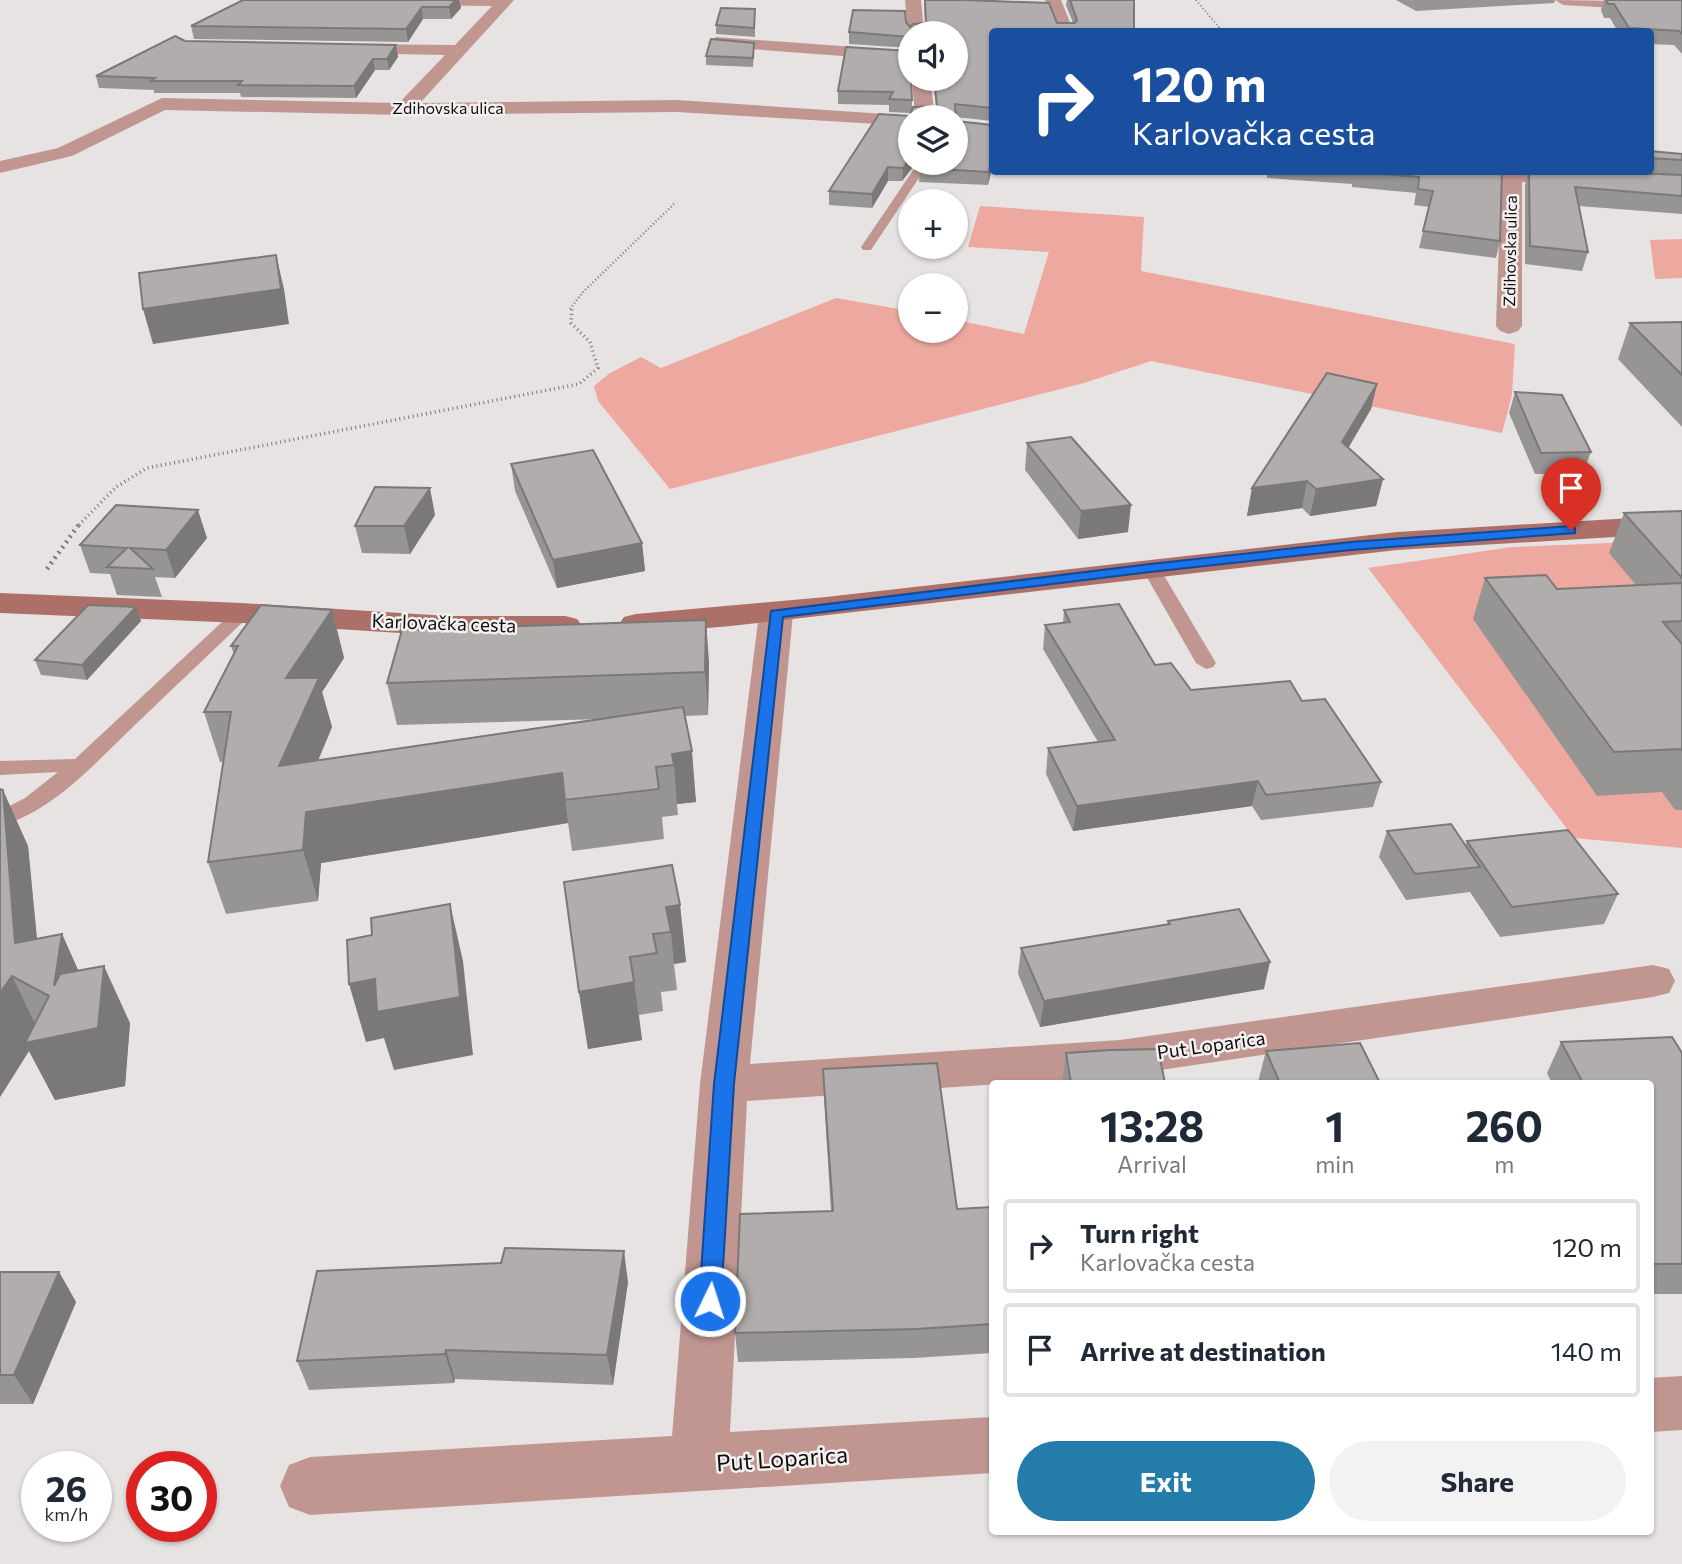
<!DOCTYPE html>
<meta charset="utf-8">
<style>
:root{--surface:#fff;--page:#f2f2f3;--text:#1f2937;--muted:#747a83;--line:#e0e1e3;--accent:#237caa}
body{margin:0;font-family:Commissioner,sans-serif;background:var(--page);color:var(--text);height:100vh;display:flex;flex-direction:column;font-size:26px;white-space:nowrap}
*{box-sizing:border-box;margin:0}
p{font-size:23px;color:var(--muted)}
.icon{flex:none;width:38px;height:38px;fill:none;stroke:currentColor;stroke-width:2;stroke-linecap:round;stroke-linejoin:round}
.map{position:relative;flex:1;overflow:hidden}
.side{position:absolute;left:989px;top:1080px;width:665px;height:455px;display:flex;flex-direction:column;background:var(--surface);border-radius:7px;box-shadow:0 2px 5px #0004}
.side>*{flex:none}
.banner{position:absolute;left:989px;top:28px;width:665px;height:147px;border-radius:7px;box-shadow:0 2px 5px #0004;background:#1a4fa0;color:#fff;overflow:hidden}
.fabs{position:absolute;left:898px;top:21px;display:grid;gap:14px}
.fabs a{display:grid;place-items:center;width:70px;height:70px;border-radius:50%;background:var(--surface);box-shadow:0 2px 5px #0004;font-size:35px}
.speed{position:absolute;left:21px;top:1451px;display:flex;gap:14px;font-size:35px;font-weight:700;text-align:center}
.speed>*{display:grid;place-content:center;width:91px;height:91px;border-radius:50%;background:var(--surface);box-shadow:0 2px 5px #0004;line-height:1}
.speed small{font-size:18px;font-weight:400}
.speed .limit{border:10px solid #d22;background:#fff;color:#111}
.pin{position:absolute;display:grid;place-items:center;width:60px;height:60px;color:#fff;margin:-72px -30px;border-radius:50% 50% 50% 0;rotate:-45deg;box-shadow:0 0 7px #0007}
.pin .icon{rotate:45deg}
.me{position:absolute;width:77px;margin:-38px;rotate:4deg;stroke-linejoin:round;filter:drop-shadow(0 0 5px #0008)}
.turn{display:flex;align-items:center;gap:24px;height:147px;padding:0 28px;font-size:32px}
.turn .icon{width:91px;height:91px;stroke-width:2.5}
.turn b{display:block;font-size:49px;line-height:60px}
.eta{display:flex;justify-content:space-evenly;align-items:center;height:119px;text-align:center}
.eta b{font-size:42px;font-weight:700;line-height:49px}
.button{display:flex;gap:14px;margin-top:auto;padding:14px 28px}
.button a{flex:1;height:80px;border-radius:42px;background:var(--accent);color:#fff;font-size:28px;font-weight:700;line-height:80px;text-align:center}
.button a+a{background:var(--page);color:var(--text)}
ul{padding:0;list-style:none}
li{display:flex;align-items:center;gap:21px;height:94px;margin:0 14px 10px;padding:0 14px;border:4px solid var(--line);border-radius:7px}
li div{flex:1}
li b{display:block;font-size:26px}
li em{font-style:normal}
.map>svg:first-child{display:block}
.green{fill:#eda9a0}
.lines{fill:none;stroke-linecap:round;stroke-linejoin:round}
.path-far3{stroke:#7c7979;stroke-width:2;stroke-dasharray:1 2.5;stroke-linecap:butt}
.path-far2{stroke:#7c7979;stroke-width:2.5;stroke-dasharray:1 2.5;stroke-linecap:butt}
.path-far1{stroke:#7c7979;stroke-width:3.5;stroke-dasharray:1 3.5;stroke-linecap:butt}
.path{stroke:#7c7979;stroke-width:4.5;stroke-dasharray:2 4.5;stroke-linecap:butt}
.lane{fill:#c19691;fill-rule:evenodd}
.street{fill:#c19691;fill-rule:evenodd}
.secondary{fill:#ad7068;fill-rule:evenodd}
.wall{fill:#979594}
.shaded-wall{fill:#7b7978}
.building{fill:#b0adac;stroke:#7b7978;stroke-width:2}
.route{fill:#1a73e8;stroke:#114b97;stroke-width:2}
.labels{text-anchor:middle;stroke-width:5;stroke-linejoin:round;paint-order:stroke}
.far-street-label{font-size:16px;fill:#0f0e0e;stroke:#f4f0f0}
.street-label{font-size:19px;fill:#0f0e0e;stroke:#f4f0f0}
.near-street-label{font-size:23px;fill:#0f0e0e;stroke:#f4f0f0}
</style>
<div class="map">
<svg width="1682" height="1564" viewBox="0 0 1682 1564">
<rect width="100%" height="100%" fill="#e7e3e3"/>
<path class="green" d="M 980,206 L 1144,217 L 1141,271 L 1515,344 L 1512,395 L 1502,433 L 1151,361 L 1084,383 L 670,489 L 598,401 L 594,386 L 610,373 L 641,357 L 661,368 L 836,298 L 910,311 L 910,331 L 956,331 L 956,320 L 1024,334 L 1049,252 L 968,247 Z
M 1682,239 L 1682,278 L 1655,279 L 1650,240 Z
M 1682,540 L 1682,848 L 1574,838 L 1368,568 L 1512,547 Z"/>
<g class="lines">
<path class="path-far3" d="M 1196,0 L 1223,32"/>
<path class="path-far2" d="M 570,309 L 583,292 L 675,203"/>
<path class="path-far1" d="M 79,525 L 116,487 L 147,468 L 579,384 L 598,368 L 590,342 L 571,323 L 572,308"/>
<path class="path" d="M 47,569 L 80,523"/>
<path class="lane" d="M 918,163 L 929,163 L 871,250 L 863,250 L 861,247 Z
M 1150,562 L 1159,567 L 1216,663 L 1213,667 L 1206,669 L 1196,663 L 1141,567 Z
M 242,608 L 251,613 L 248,617 C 211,653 173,688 136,724 C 96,762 54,811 0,826 L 0,811 L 25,798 L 58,772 L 0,775 L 0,761 L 75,759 L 236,609 Z"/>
<path class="street" d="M 389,0 L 514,0 L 420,103 L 677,100 L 915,116 L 912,79 L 930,79 L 935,117 L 910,117 L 910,126 L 677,112 L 404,115 L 165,110 L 72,156 L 0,173 L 0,161 L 58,148 L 162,98 L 399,103 L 445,55 L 344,53 L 335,48 L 338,44 L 455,45 L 492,6 L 397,5 Z
M 905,0 L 921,0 L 924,33 L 910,33 L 910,36 L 908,33 Z
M 1045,0 L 1061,0 L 1074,32 L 1058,32 Z
M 1555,0 L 1682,2 L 1682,12 L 1563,5 Z
M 716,37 L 910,51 L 910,61 L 710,46 L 708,42 Z
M 1433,172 L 1557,172 L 1682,178 L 1682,190 L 1522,182 L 1522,326 L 1518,331 L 1509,334 L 1500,331 L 1496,326 L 1501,181 L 1443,178 L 1436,176 Z
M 776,604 L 788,607 L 793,614 L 750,1064 L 1120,1040 L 1653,965 L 1669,969 L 1675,981 L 1669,993 L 1653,997 L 1120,1076 L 747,1101 L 730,1432 L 992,1417 L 992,1473 L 310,1515 L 289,1507 L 280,1486 L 289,1465 L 310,1457 L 672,1436 L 700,1084 L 759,614 L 764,607 Z
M 1682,1376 L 1682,1430 L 1650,1432 L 1650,1378 Z"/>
<path class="secondary" d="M 1682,515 L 1682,533 L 1397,550 L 731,626 L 636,634 L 624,631 L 619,624 L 624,617 L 636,614 L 826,597 L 1397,532 Z
M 0,593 L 242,603 L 448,616 L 565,616 L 577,619 L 582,626 L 577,633 L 565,636 L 448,636 L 242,623 L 0,613 Z"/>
</g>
<path class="wall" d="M 243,0 L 459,0 L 461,8 L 451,19 L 423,19 L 408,42 L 194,39 L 191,26 Z
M 924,0 L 964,0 L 1057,23 L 1073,23 L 1066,5 L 1067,0 L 1134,0 L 1134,32 L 992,32 L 992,121 L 956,117 L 956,121 L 992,125 L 992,168 L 988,185 L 919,182 L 920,168 L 956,163 L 910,117 L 910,163 L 916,163 L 902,181 L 888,181 L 872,208 L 829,205 L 829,191 L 910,116 L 911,113 L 889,112 L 889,105 L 838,104 L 838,91 L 846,47 L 912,100 L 912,109 L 936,106 L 933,79 L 956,79 L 910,33 L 910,48 L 849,44 L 849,32 L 906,22 L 910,27 L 925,23 Z
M 1396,0 L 1555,0 L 1554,3 L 1416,11 Z
M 1604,0 L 1682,0 L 1682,54 L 1674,45 L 1650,44 L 1650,32 L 1618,32 L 1610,18 L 1604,18 L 1601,10 Z
M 755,9 L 755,37 L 716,34 L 716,25 Z
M 185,41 L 396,45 L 398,57 L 389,70 L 375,70 L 356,98 L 241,97 L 240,93 L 154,93 L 154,90 L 99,88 L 96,76 Z
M 754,52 L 753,67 L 706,65 L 706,56 Z
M 1650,151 L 1682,154 L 1682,214 L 1579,206 L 1588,252 L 1582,271 L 1525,264 L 1525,185 L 1528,172 L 1650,172 Z
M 1021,172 L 1052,172 L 1049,175 Z
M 1267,172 L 1502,172 L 1500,241 L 1496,258 L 1419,248 L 1429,207 L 1414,205 L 1416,193 L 1352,187 L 1352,184 L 1267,178 Z
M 1682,322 L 1682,427 L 1618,359 L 1630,323 Z
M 1377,384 L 1371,409 L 1348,448 L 1383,479 L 1376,506 L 1310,516 L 1302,508 L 1247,516 L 1252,488 Z
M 1515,392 L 1591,452 L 1583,473 L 1535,474 L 1509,413 Z
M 1027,443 L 1128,532 L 1078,539 L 1025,470 Z
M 511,464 L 642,543 L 645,571 L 557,588 L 515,491 Z
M 1682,511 L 1682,810 L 1675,810 L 1662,792 L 1597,796 L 1473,619 L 1485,578 L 1557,589 L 1636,585 L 1609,553 L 1624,513 Z
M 435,515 L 410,554 L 362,553 L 355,526 Z
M 207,538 L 175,578 L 155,577 L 162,597 L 117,595 L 110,574 L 90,573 L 80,545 Z
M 332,610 L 344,658 L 322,692 L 332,727 L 318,761 L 602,719 L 397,725 L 387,683 L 709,662 L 708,715 L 685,716 L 696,802 L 677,804 L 678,815 L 662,817 L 664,839 L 572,851 L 568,823 L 321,863 L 318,901 L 226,914 L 208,862 L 223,762 L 220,762 L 204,712 L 234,655 L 231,646 Z
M 1064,610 L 1155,665 L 1191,690 L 1302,701 L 1381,782 L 1373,807 L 1261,820 L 1252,806 L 1073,831 L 1046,774 L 1048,748 L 1098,742 L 1043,649 L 1045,625 L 1063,623 Z
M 141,621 L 87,680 L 41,675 L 35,660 Z
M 0,789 L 28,846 L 37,939 L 62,934 L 78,971 L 130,1023 L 125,1086 L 55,1100 L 29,1051 L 0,1097 Z
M 1387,831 L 1465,846 L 1467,841 L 1618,894 L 1604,924 L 1500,937 L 1470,892 L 1406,900 L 1379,857 Z
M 680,905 L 686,962 L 674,964 L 677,990 L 661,992 L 663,1011 L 639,1015 L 642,1040 L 588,1049 L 579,992 Z
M 1168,921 L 1264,989 L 1040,1027 L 1018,974 L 1021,948 L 1167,924 Z
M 1561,1042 L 1682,1053 L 1682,1294 L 1650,1294 L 1650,1083 L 1552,1083 L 1547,1073 Z
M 1266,1051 L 1380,1083 L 1259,1083 L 1258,1082 Z
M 1066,1053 L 1165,1083 L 1062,1083 Z
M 823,1069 L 957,1209 L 992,1207 L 992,1353 L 914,1358 L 738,1362 L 735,1333 L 831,1211 L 824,1099 Z
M 0,1272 L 59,1272 L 76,1302 L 33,1404 L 0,1404 Z
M 628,1282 L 613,1385 L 455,1379 L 454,1383 L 309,1390 L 297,1361 Z"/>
<path class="shaded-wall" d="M 456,0 L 459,0 L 461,8 L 451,19 L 449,7 Z
M 422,7 L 423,19 L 408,42 L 406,29 Z
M 396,45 L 398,57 L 389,70 L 387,59 Z
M 373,59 L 375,70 L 356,98 L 354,86 Z
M 992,156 L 992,168 L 988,185 L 989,172 Z
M 910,158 L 910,163 L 916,163 L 902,181 L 903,168 Z
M 888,167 L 888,181 L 872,208 L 872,194 Z
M 276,255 L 284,289 L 289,324 L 153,344 L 143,309 Z
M 1377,384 L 1371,409 L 1336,469 L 1342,442 Z
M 1383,479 L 1376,506 L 1310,516 L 1316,489 Z
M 1307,481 L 1302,508 L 1247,516 L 1252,488 Z
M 430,488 L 435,515 L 410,554 L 404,526 Z
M 1131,505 L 1128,532 L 1078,539 L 1081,511 Z
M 198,510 L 207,538 L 175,578 L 166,550 Z
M 642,543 L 645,571 L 557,588 L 553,560 Z
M 136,607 L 141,621 L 87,680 L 82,665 Z
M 332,610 L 344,658 L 322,692 L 332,727 L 294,817 L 279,766 L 286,678 Z
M 706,620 L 709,662 L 708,715 L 705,672 Z
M 692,751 L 696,802 L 677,804 L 674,765 L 672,754 Z
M 562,773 L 568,823 L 321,863 L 318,901 L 303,850 L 306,812 Z
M 1258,781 L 1252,806 L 1073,831 L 1077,806 Z
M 3,790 L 28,846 L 42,992 L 15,943 Z
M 450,904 L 463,961 L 473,1055 L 394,1070 L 384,1038 L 366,1042 L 349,984 L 375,979 Z
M 680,905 L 686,962 L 674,964 L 671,932 L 666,907 Z
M 62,934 L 88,992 L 104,966 L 130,1023 L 125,1086 L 55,1100 L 29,1051 L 0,1097 L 0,993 L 12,976 L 40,1034 L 54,986 Z
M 1270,962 L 1264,989 L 1040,1027 L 1044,1001 Z
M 634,982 L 642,1040 L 588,1049 L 579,992 Z
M 624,1251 L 628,1282 L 613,1385 L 607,1355 Z
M 59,1272 L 76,1302 L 33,1404 L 14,1375 Z
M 446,1350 L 455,1379 L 454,1383 L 445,1354 Z"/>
<path class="building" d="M 243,0 L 456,0 L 449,7 L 422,7 L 406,29 L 191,26 Z
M 925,0 L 964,0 L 1049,3 L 1057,23 L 1075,23 L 1077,20 L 1070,0 L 1134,0 L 1134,32 L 992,32 L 992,108 L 955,104 L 956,121 L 992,125 L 992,156 L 989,172 L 920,168 L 923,163 L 956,163 L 956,117 L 910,117 L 910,158 L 903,168 L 888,167 L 872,194 L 829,191 L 879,114 L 910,116 L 913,107 L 937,106 L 934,79 L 956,79 L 956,33 L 910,33 L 910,37 L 849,32 L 853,10 L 905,11 L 906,22 L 910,27 L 913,24 L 926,23 Z
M 1606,0 L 1682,0 L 1682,34 L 1679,31 L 1629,28 L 1614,4 L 1608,4 Z
M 721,8 L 755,9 L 754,28 L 716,25 Z
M 175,36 L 185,41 L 396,45 L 387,59 L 373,59 L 354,86 L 238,85 L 242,81 L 151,81 L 155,78 L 96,76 Z
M 711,39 L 754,43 L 753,58 L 706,56 Z
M 846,47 L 910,51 L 910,79 L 911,79 L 912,100 L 889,99 L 893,92 L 838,91 Z
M 1650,151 L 1682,154 L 1682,160 L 1650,158 Z
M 1359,172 L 1502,172 L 1500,241 L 1423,231 L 1433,191 L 1418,189 L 1419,177 Z
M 1529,172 L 1608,172 L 1682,175 L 1682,196 L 1575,187 L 1588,252 L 1530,246 Z
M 276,255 L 281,289 L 143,309 L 139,273 Z
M 1682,322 L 1682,375 L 1630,323 Z
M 1327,373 L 1377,384 L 1342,442 L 1383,479 L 1316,489 L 1307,481 L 1252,488 Z
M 1515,392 L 1562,395 L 1591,452 L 1541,453 Z
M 1071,437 L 1131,505 L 1081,511 L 1027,443 Z
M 593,450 L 642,543 L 553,560 L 511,464 Z
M 375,487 L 430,488 L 404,526 L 355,526 Z
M 116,505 L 198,510 L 166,550 L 130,548 L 153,569 L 107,567 L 127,548 L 80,545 Z
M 1682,511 L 1682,578 L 1624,513 Z
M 1546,575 L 1557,589 L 1682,583 L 1682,621 L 1663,622 L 1682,644 L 1682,750 L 1681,749 L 1614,752 L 1485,578 Z
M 1119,604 L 1155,665 L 1171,663 L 1191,690 L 1290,681 L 1302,701 L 1325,699 L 1381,782 L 1266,795 L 1258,781 L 1077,806 L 1048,748 L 1115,740 L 1045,625 L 1070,622 L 1064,610 Z
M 88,605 L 136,607 L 82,665 L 35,660 Z
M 261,605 L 332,610 L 286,678 L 319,678 L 279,766 L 683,707 L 692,751 L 672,754 L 674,765 L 656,767 L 659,789 L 565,800 L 562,773 L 306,812 L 303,850 L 208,862 L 231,712 L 204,712 L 238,646 L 231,646 Z
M 706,620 L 705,672 L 387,683 L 402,630 Z
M 0,789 L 3,790 L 15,943 L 62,934 L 54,986 L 60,974 L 104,966 L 98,1028 L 25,1043 L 49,996 L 12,976 L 0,993 Z
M 1451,824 L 1480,867 L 1415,874 L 1387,831 Z
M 1568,830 L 1618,894 L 1512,907 L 1467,841 Z
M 672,865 L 680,905 L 666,907 L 671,932 L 653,934 L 657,953 L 630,957 L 634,982 L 579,992 L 564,882 Z
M 450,904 L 460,997 L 377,1012 L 375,979 L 349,984 L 347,940 L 372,935 L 371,918 Z
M 1239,909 L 1270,962 L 1044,1001 L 1021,948 L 1170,924 L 1168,921 Z
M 1672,1037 L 1682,1053 L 1682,1264 L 1650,1264 L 1650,1083 L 1583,1083 L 1561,1042 Z
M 1360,1043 L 1380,1083 L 1280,1083 L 1266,1051 Z
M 1158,1049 L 1165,1083 L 1071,1083 L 1066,1053 L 1111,1050 Z
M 937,1063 L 957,1209 L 992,1207 L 992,1324 L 916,1329 L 735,1333 L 740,1214 L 833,1211 L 823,1069 Z
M 505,1248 L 624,1251 L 607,1355 L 446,1350 L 445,1354 L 297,1361 L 317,1271 L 501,1263 Z
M 0,1272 L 59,1272 L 14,1375 L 0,1375 Z"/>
<path class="route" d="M 1571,526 L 1575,528 L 1575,533 L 1351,550 L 1150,572 L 783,617 L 734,1084 L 721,1301 L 718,1308 L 710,1311 L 702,1308 L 699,1301 L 714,1084 L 771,611 L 1150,564 L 1351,542 Z"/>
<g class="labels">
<g class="far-street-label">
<text x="448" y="114">Zdihovska ulica</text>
<text transform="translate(1510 251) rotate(-89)" y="6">Zdihovska ulica</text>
</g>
<g class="street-label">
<text transform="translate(444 623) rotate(2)" y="7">Karlovačka cesta</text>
<text transform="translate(1211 1045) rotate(-8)" y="7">Put Loparica</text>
</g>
<g class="near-street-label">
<text transform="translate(782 1459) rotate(-4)" y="8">Put Loparica</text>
</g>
</g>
</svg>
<div class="fabs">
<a><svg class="icon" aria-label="sound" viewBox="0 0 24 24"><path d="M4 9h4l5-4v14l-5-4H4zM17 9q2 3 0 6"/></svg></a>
<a><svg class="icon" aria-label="layers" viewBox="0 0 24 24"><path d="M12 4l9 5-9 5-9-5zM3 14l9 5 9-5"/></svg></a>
<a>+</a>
<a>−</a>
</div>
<div class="speed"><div>26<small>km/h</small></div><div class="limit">30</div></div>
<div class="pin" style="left:1571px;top:530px;background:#d93025"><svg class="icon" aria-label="arrive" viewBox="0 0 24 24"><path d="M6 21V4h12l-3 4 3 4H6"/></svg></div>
<svg class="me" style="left:710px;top:1301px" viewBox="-20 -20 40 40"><circle r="17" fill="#1a73e8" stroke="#fff" stroke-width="3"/><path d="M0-11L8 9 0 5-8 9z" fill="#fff"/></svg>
<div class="banner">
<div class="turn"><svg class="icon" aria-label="right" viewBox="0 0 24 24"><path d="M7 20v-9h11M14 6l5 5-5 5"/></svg><div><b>120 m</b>Karlovačka cesta</div></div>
</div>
<section class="side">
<div class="eta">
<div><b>13:28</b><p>Arrival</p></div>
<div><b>1</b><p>min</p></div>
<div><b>260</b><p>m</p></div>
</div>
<ul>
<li><svg class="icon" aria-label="right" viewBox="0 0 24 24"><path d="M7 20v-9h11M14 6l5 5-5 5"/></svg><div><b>Turn right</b><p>Karlovačka cesta</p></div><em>120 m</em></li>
<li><svg class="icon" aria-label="arrive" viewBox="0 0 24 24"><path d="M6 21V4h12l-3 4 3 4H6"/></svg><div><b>Arrive at destination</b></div><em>140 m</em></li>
</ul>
<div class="button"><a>Exit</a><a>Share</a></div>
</section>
</div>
